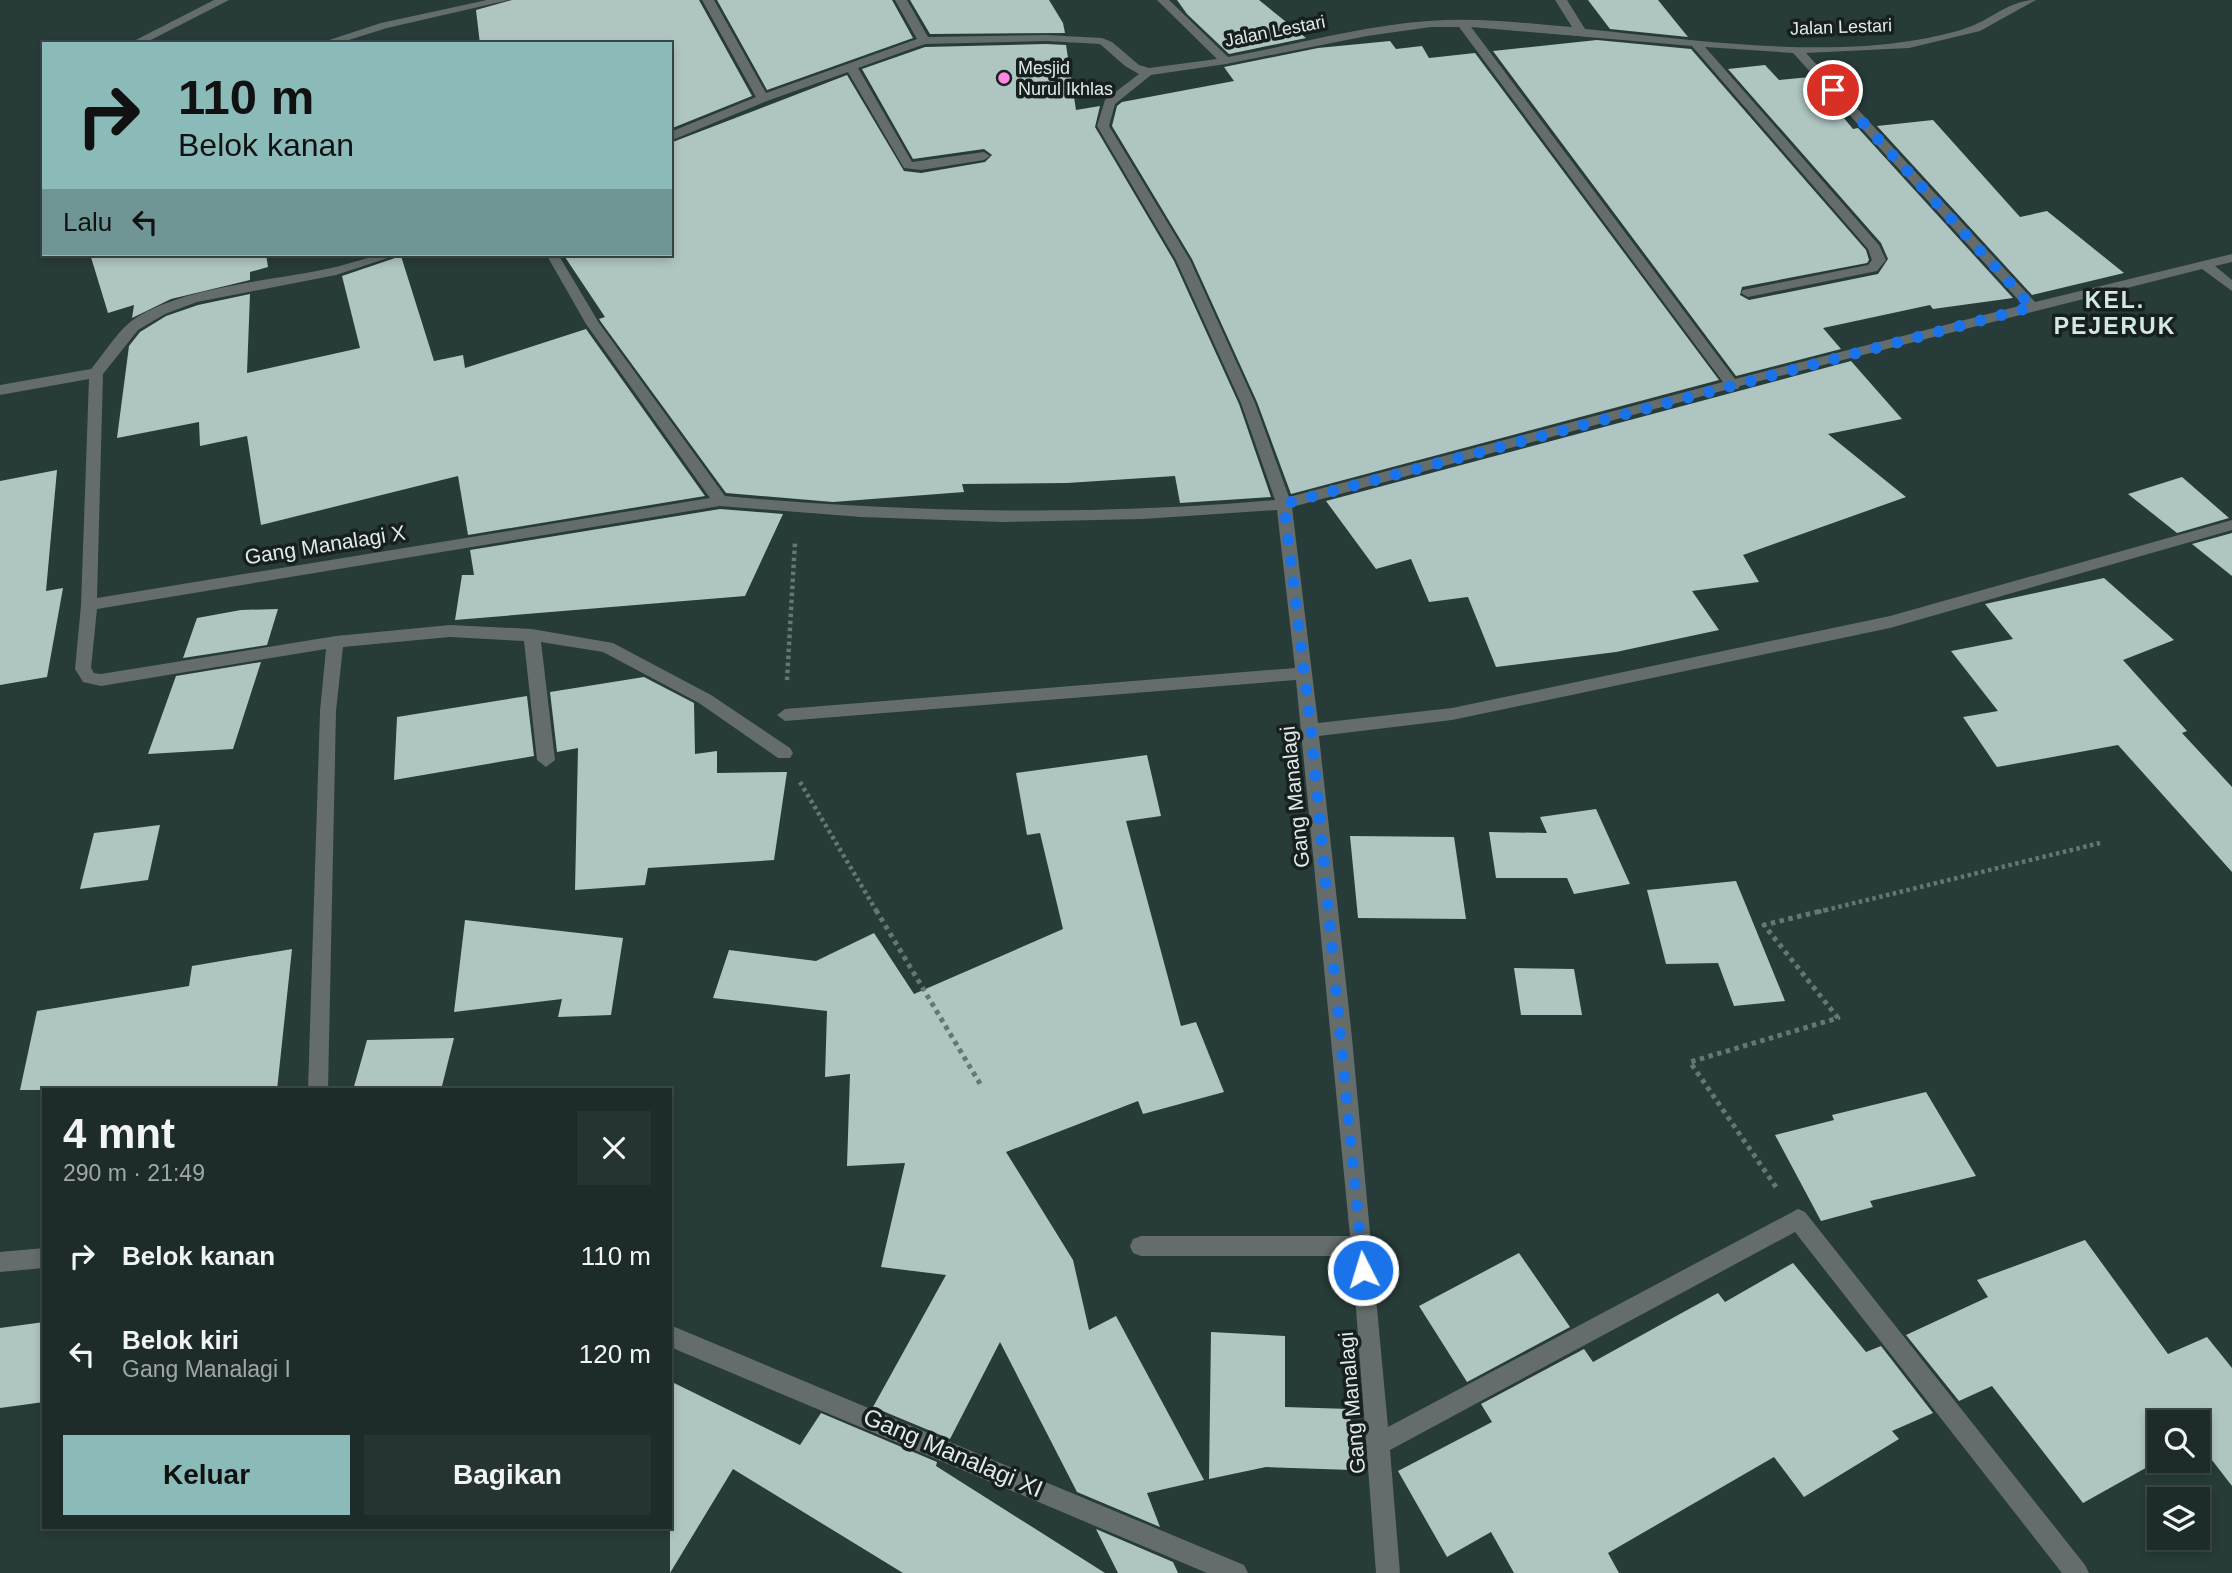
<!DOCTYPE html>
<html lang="id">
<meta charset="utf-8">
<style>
:root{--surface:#1d2c2a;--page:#253432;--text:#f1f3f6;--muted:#a0a7a8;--line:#3b4847;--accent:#8bbbb9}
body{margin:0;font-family:Arial,sans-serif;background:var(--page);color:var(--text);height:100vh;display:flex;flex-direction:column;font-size:26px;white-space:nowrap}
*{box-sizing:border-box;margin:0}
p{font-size:23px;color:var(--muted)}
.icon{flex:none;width:38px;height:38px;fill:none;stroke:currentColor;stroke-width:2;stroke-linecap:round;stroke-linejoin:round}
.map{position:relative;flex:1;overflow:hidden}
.sheet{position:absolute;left:42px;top:1088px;width:630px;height:441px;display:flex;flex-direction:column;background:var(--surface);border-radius:0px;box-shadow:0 4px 10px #0003,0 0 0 2px var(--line)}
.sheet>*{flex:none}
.top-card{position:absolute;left:42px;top:42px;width:630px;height:214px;border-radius:0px;box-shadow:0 4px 10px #0003,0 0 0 2px var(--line);background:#8bbbb9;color:#111;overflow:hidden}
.controls{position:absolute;left:2147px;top:1410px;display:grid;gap:14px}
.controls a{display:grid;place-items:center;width:63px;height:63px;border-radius:0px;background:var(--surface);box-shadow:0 4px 10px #0003,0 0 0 2px var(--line);font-size:35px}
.pin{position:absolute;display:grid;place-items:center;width:60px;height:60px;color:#fff;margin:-30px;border:4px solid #fff;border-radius:50%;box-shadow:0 2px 7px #0007}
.me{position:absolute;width:77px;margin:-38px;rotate:355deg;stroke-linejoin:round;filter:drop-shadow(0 0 5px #0008)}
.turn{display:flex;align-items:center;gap:24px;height:147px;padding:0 21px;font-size:32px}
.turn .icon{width:91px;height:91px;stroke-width:2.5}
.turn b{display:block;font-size:49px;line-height:60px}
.then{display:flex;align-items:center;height:66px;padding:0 21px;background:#0003;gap:14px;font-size:26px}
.round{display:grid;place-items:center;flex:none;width:74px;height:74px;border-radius:0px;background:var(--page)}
.summary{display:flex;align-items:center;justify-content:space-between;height:119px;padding:0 21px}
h1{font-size:42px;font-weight:600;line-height:52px}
.action{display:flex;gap:14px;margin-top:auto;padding:14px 21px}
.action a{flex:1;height:80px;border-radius:0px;background:var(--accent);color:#111;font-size:28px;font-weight:600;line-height:80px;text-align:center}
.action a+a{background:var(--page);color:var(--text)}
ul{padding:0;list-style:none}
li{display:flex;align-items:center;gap:21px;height:98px;padding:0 21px}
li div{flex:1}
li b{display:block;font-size:26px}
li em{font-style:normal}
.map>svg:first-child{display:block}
.building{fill:#aec5c1}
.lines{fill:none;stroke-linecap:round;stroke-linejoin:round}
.path-far1{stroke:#657673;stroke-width:4.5;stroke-dasharray:3.5 3.5;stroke-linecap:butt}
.path{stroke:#657673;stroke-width:5;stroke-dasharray:4.5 4.5;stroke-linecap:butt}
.street{fill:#646d6b;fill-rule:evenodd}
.route{stroke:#1a73e8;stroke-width:12;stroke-dasharray:0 21.6}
.poi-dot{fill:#fd86e2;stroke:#17201f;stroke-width:2.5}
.labels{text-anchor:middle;stroke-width:7;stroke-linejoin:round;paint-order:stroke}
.far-street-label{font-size:18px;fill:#e0ebe9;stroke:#17201f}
.far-poi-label{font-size:18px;fill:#e0ebe9;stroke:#17201f;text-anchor:start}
.street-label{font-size:21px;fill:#e0ebe9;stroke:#17201f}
.far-district-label{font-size:23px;font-weight:bold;letter-spacing:2px;fill:#d1e8e5;stroke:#17201f}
.near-street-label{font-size:24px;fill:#e0ebe9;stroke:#17201f}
</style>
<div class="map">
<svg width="2232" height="1573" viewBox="0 0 2232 1573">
<rect width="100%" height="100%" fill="#273b38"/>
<path class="building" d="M 512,0 L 699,0 L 752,96 L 670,129 L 670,44 L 480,44 L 476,10 Z
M 717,0 L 892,0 L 913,38 L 767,90 Z
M 910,0 L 1049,0 L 1063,23 L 1065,33 L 930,34 Z
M 1177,0 L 1259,0 L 1306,38 L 1229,54 L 1187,14 Z
M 1588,0 L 1658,0 L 1688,37 L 1610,29 Z
M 1597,40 L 1691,49 L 1866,250 L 1869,260 L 1867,263 L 1742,287 L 1740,295 L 1749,300 L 1878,274 L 1888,259 L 1881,243 L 1728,69 L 1765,65 L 1779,80 L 1810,77 L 1853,129 L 1858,128 L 2013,298 L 1933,309 L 1930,305 L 1823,328 L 1841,349 L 1736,376 L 1493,51 Z
M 1390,41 L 1396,49 L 1422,46 L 1429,58 L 1475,53 L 1719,380 L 1291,494 L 1257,402 L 1192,259 L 1112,126 L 1117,106 L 1122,102 L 1234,81 L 1224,67 L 1318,48 Z
M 1046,44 L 1066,45 L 1076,110 L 1100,106 L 1095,127 L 1174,261 L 1239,404 L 1271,497 L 1180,503 L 1175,476 L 1067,483 L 962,484 L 964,492 L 833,502 L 726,493 L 601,322 L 599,319 L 605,317 L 563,254 L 670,254 L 670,143 L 847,75 L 904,171 L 921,173 L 985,162 L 992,155 L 984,149 L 913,159 L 862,69 L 925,47 Z
M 1933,120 L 2020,217 L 2047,211 L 2124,273 L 2032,295 L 1877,126 Z
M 90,254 L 266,254 L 268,267 L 250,272 L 250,280 L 171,299 L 132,318 L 134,305 L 108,313 Z
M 401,256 L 434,361 L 463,355 L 465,368 L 586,329 L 705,496 L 468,535 L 458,476 L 261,525 L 247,436 L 200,446 L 199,422 L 117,438 L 129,346 L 140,332 L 166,316 L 198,305 L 250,294 L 247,373 L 360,348 L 342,276 Z
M 1851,361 L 1902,419 L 1828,434 L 1906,497 L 1743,555 L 1759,582 L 1692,591 L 1719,630 L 1616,652 L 1496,667 L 1468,597 L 1429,602 L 1411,559 L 1376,569 L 1326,501 Z
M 57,470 L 46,591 L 63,588 L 47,677 L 0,685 L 0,481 Z
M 2182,477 L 2229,518 L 2177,533 L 2128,494 Z
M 720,509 L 783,514 L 745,596 L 455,620 L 462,575 L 474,575 L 470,550 Z
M 2232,533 L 2232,576 L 2192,544 Z
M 2104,578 L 2174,640 L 2123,660 L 2187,731 L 2182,733 L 2232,787 L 2232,872 L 2118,745 L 1997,767 L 1963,717 L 1998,711 L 1951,651 L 2013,639 L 1985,604 Z
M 278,609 L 267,645 L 183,658 L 197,618 L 241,610 Z
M 261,662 L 233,749 L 148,754 L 176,676 Z
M 644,677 L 694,703 L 695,754 L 717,751 L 717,773 L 787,772 L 774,860 L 648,868 L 645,885 L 575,890 L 578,748 L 557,752 L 550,692 Z
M 527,696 L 534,756 L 394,780 L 397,717 Z
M 1147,755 L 1161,816 L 1126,821 L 1181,1026 L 1196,1022 L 1224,1092 L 1143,1114 L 1138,1101 L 1006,1152 L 1073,1260 L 1089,1330 L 1116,1316 L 1204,1480 L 1147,1493 L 1160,1527 L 1077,1492 L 1000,1342 L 950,1439 L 873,1407 L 946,1275 L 881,1267 L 905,1163 L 847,1166 L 850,1074 L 825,1077 L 827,1011 L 713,998 L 729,950 L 816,961 L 874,933 L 914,994 L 1063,929 L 1040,833 L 1027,835 L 1016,773 Z
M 1596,809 L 1630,884 L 1574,894 L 1567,878 L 1496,878 L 1489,832 L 1547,833 L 1540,817 Z
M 160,825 L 148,880 L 80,889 L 94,833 Z
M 1350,836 L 1454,837 L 1466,919 L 1358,918 Z
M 1736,881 L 1785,1001 L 1734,1006 L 1718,963 L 1666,964 L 1647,890 Z
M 465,920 L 623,938 L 611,1015 L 558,1017 L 562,999 L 454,1012 Z
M 292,949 L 277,1090 L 20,1090 L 37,1011 L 189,986 L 192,966 Z
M 1514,968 L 1574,969 L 1582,1015 L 1521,1015 Z
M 454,1038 L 441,1090 L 353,1090 L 367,1040 Z
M 1926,1092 L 1976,1176 L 1870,1201 L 1873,1207 L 1821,1221 L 1775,1135 L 1834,1120 L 1832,1115 Z
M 2085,1240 L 2168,1354 L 2207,1337 L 2232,1368 L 2232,1486 L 2198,1442 L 2198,1423 L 2160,1423 L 2160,1460 L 2083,1503 L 1992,1386 L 1959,1401 L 1906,1335 L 1988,1297 L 1977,1280 Z
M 1519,1253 L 1570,1327 L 1467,1382 L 1419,1306 Z
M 1793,1263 L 1866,1352 L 1881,1346 L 1933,1413 L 1892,1431 L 1899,1439 L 1804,1497 L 1774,1457 L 1608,1553 L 1619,1573 L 1514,1573 L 1491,1532 L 1447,1557 L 1398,1471 L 1492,1422 L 1481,1404 L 1584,1349 L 1593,1362 L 1718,1293 L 1725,1302 Z
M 44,1322 L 44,1402 L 0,1408 L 0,1328 Z
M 1211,1332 L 1285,1336 L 1285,1407 L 1350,1409 L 1352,1470 L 1266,1467 L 1209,1479 Z
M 670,1381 L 800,1445 L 821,1413 L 937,1462 L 936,1466 L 1105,1573 L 903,1573 L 733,1469 L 670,1573 Z
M 1096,1529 L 1173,1562 L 1178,1573 L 1118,1573 Z"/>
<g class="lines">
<path class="path-far1" d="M 787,680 L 795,542
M 800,782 L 877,912
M 1818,912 L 2100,843"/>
<path class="path" d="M 876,910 L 982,1087
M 1776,1187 L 1690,1062 L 1838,1018 L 1764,925 L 1825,910"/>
<path class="street" d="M 214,0 L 229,0 L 143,44 L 128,44 Z
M 487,0 L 509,0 L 387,28 L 336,44 L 317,44 L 381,23 Z
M 702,0 L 714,0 L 766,93 L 917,39 L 895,0 L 907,0 L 928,37 L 1046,35 L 1102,38 L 1112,42 L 1139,65 L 1149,68 L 1217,59 L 1157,0 L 1169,0 L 1228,57 C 1295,45 1360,26 1428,21 C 1476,17 1525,23 1572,27 L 1555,0 L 1567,0 L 1585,29 C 1687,39 1807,57 1910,41 C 1929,38 1954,33 1972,26 C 1994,17 2011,0 2036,0 L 1980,31 L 1909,48 L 1806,53 L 2035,302 L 2232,254 L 2232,262 L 2215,266 L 2232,280 L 2232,291 L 2202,269 L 1740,386 L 1738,389 L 1729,389 L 1292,507 L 1318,723 L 1452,708 L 1890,616 L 2232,520 L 2232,530 L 1890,628 L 1452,720 L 1319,736 L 1352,1038 L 1388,1427 L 1798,1209 L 1805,1212 L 2085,1565 L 2089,1573 L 2062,1573 L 1795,1232 L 1390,1450 L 1400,1573 L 1376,1573 L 1352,1256 L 1141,1256 L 1133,1253 L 1130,1246 L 1133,1239 L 1141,1236 L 1350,1236 L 1296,680 L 785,721 L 777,715 L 785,709 L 1295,668 L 1277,510 L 1143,519 L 1002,522 L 861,517 L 720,506 L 97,609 L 91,668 L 94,673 L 101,674 L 336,636 L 450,625 L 532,629 L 613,643 L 711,695 L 790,748 L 793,753 L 790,758 L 778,758 L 699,703 L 603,652 L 541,642 L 555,760 L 546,767 L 537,760 L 524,641 L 450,637 L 343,647 L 336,711 L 328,1090 L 308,1090 L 320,711 L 326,649 L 101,686 L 83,682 L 75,669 L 81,605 L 89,379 L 0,395 L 0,385 L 91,369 C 103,355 115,335 129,323 C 175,287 273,281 331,268 C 355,263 375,253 400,254 L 336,275 L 197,302 L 165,314 L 138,330 L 103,374 L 97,598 L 710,498 L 586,324 L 546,254 L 558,254 L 599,323 L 725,496 C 908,513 1091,516 1275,500 L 1241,403 L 1176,260 L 1097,126 L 1105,100 L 1139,74 L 1125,66 L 1100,44 L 1046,41 L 925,44 L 858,68 L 912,162 L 984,152 L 990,156 L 984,160 L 921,170 L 904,168 L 848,72 L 767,101 L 670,141 L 670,132 L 756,97 ZM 1431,27 L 1459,27 L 1723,382 L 1289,497 L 1255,403 L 1190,260 L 1109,126 L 1115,104 L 1151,75 L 1226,64 L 1367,36 ZM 1471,27 L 1692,46 L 1868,249 L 1872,260 L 1868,265 L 1743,290 L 1741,293 L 1748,297 L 1877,271 L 1886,260 L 1879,245 L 1705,47 L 1793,53 L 2023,305 L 1735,379 Z
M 44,1248 L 44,1268 L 0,1272 L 0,1252 Z
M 670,1325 L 1244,1565 L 1248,1573 L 1207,1573 L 670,1347 Z"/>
</g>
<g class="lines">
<path class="route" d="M 1363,1270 L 1311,730 L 1284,504 L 2032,307 L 1833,90"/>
</g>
<circle class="poi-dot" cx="1004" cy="78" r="7"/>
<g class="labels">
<g class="far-street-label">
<text transform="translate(1841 27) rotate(-2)" y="6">Jalan Lestari</text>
<text transform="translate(1275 31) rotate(-11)" y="6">Jalan Lestari</text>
</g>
<g class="far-poi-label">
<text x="1018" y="74">Mesjid<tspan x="1018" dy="21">Nurul Ikhlas</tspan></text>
</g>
<g class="street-label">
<text transform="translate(325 545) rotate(-9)" y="7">Gang Manalagi X</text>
<text transform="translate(1295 797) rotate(-96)" y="7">Gang Manalagi</text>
<text transform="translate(1352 1403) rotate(-95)" y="7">Gang Manalagi</text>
</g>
<g class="far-district-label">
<text x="2115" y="308">KEL.<tspan x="2115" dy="26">PEJERUK</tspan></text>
</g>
<g class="near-street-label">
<text transform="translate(953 1453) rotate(23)" y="8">Gang Manalagi XI</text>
</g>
</g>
</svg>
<div class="controls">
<a><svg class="icon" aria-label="search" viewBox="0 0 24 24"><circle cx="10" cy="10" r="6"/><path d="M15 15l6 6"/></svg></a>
<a><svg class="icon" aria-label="layers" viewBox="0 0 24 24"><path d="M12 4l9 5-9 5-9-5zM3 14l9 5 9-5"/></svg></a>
</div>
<div class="pin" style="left:1833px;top:90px;background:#d93025"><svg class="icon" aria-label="arrive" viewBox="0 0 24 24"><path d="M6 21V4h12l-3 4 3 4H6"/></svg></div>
<svg class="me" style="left:1363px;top:1270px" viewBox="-20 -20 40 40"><circle r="17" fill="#1a73e8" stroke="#fff" stroke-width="3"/><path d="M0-11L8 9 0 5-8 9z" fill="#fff"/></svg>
<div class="top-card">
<div class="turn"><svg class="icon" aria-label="right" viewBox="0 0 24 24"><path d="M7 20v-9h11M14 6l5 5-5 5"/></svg><div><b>110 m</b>Belok kanan</div></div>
<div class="then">Lalu<svg class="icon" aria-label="left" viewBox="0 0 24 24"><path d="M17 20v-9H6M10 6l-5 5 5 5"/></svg></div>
</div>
<section class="sheet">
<div class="summary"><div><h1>4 mnt</h1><p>290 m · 21:49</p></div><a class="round"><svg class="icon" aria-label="close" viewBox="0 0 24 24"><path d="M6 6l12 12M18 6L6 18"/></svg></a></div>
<ul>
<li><svg class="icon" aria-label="right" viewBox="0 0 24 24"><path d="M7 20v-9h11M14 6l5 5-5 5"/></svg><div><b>Belok kanan</b></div><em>110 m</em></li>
<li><svg class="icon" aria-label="left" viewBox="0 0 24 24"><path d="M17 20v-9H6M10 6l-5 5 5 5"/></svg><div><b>Belok kiri</b><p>Gang Manalagi I</p></div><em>120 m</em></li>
</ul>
<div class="action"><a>Keluar</a><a>Bagikan</a></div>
</section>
</div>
